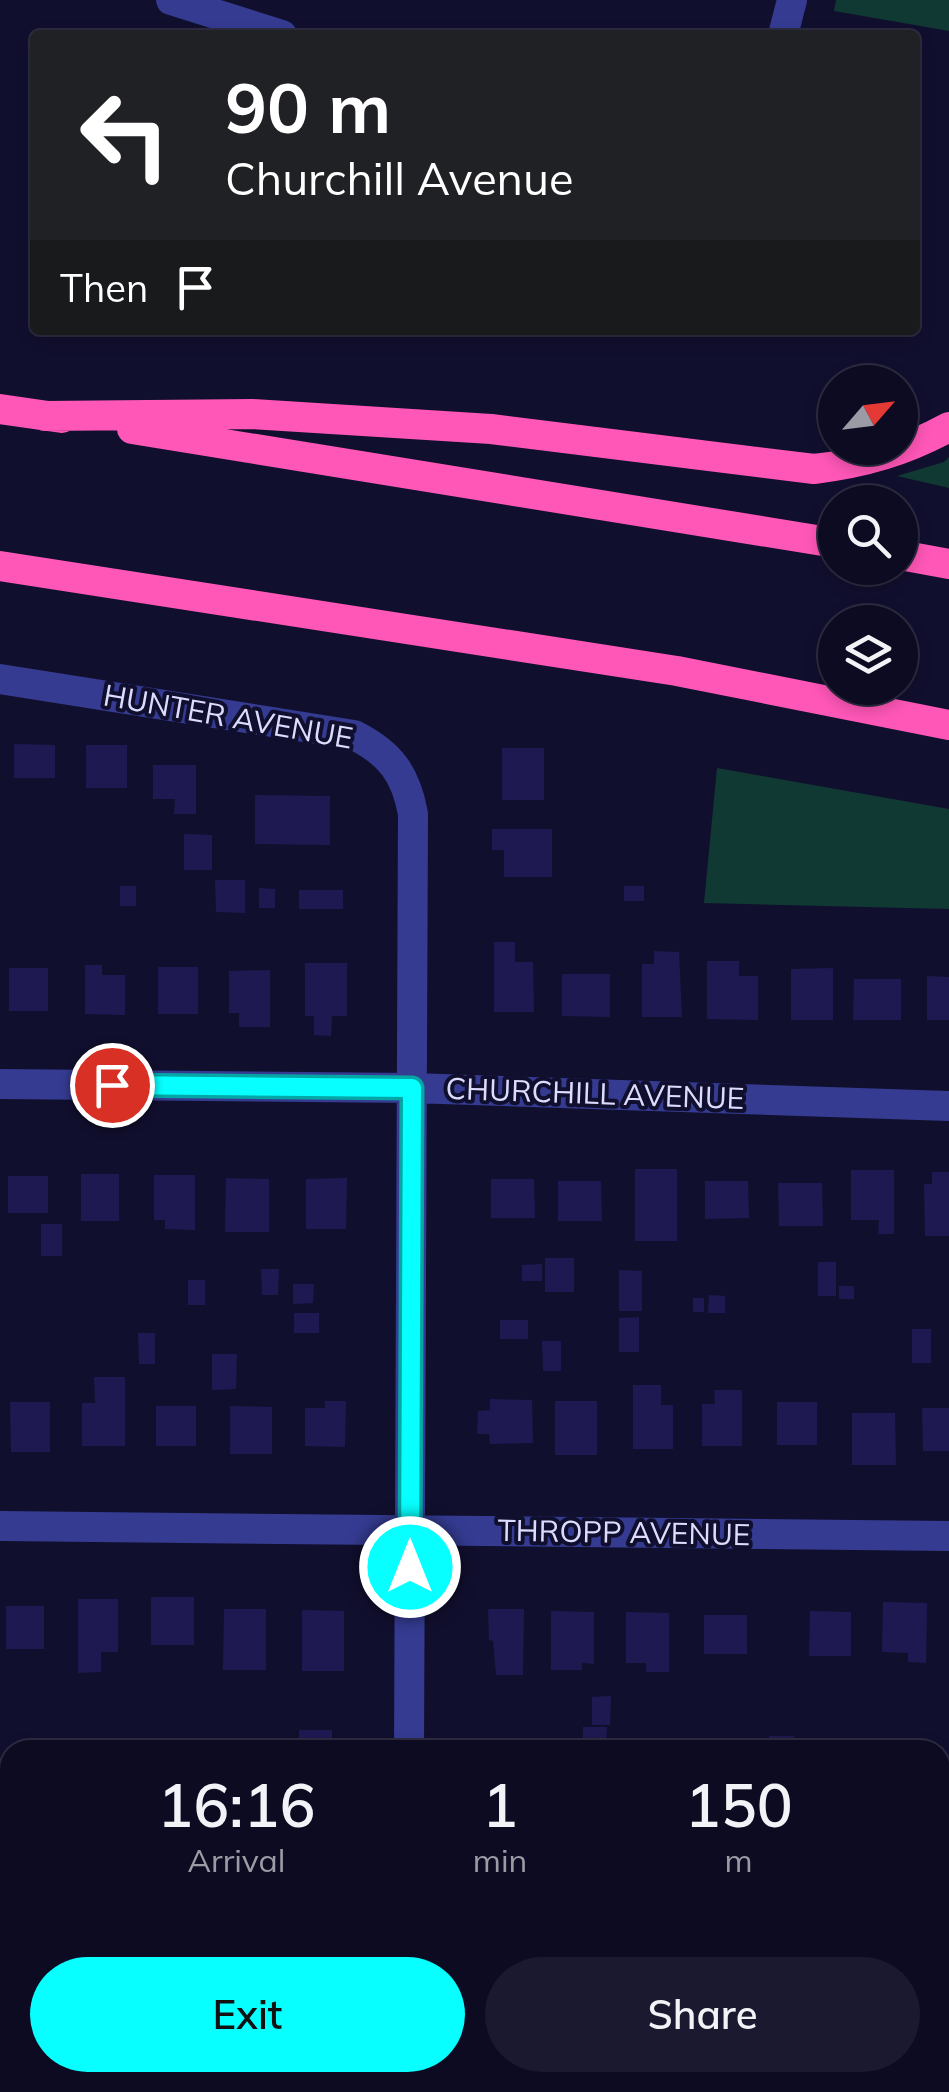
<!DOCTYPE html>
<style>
:root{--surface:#0d0b22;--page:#1b192f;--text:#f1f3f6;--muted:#9a9ba5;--line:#2d2b40;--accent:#08ffff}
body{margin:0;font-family:Mulish,sans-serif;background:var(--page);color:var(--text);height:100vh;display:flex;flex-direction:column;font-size:38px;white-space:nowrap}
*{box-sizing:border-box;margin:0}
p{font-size:32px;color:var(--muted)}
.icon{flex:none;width:55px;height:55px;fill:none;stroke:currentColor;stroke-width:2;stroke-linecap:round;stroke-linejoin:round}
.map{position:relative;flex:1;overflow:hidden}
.panel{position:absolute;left:0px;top:1740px;width:950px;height:352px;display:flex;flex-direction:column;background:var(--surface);border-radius:30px 30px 0 0;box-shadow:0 5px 15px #0003,0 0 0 2px var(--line)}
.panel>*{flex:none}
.hud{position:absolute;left:30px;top:30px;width:890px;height:305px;border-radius:10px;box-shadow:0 5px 15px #0003,0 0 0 2px var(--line);background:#202124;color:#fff;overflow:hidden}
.needle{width:65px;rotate:62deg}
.tools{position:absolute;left:818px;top:365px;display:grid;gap:20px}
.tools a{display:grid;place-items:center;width:100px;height:100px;border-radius:50%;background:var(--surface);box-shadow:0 5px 15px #0003,0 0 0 2px var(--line);font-size:50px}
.pin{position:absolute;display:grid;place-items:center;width:85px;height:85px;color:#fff;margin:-42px;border:5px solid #fff;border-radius:50%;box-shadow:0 2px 10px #0007}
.me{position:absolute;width:110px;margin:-55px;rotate:0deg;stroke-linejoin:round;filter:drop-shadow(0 0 8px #0008)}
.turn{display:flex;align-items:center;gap:35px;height:210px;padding:0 30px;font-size:45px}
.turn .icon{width:130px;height:130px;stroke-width:2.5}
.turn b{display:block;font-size:70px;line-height:85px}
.then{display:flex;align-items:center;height:95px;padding:0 30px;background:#0003;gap:20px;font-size:38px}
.eta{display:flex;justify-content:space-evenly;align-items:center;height:170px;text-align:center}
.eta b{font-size:60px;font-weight:600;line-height:70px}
.button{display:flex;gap:20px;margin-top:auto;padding:20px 30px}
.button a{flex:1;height:115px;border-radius:60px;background:var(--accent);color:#111;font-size:40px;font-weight:600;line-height:115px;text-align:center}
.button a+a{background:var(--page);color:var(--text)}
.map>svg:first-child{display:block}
.green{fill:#113933}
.building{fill:#1f1951}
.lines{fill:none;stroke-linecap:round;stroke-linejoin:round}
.minor{stroke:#353b91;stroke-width:30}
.highway{stroke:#ff57b8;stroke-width:30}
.route-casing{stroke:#05a6a6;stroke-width:25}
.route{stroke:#08ffff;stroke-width:18}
.labels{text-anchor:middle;stroke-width:8;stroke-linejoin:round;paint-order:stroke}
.street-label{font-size:30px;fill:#dcdcff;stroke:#110f2e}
</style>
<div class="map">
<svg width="949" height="2092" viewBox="0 0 949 2092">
<rect width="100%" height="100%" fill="#110f2e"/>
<path class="green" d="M 836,0 L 949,0 L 949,31 L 834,11 Z
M 949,457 L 949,488 L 897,476 L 944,462 Z
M 717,768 L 949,809 L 949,909 L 704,903 Z"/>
<path class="building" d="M 14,744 L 55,745 L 55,778 L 14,778 Z
M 86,745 L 127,745 L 127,788 L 86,788 Z
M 502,748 L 544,748 L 544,800 L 502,800 Z
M 153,765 L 196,765 L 196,814 L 174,814 L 175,799 L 153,799 Z
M 255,795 L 330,796 L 330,845 L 255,844 Z
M 492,829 L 552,829 L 552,877 L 504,877 L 504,850 L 492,850 Z
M 184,834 L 212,835 L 212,870 L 184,870 Z
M 215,880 L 245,880 L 245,913 L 216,912 Z
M 120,886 L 136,886 L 136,906 L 120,906 Z
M 624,886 L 644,886 L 644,901 L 624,901 Z
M 259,888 L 275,889 L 275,908 L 259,908 Z
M 299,890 L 343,890 L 343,909 L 299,909 Z
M 494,942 L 515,942 L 515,962 L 533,962 L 534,1012 L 494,1012 Z
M 654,951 L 679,952 L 682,1017 L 642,1017 L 642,964 L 654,964 Z
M 707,961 L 739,961 L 739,976 L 758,976 L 758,1020 L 707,1019 Z
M 305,963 L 347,963 L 347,1016 L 332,1016 L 331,1036 L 314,1035 L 314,1016 L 305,1016 Z
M 85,965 L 102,965 L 102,975 L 125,975 L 125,1015 L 85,1014 Z
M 158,967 L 198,967 L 198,1014 L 158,1014 Z
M 9,968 L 48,968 L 48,1011 L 9,1011 Z
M 833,968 L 833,1020 L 791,1020 L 791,969 Z
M 270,970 L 270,1027 L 239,1027 L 239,1013 L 229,1013 L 229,971 Z
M 562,974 L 610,974 L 610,1017 L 562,1016 Z
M 927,976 L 949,977 L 949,1020 L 927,1020 Z
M 854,979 L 901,979 L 901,1020 L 853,1020 Z
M 635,1169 L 677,1169 L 677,1241 L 635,1241 Z
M 851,1170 L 894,1170 L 894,1234 L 878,1234 L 879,1220 L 851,1220 Z
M 932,1172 L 949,1172 L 949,1236 L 925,1236 L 924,1184 L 932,1184 Z
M 81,1174 L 119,1174 L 119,1221 L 81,1221 Z
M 154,1175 L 195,1175 L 195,1230 L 165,1229 L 165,1220 L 154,1220 Z
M 8,1176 L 48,1176 L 48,1213 L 8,1213 Z
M 226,1178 L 269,1179 L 269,1232 L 225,1232 Z
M 347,1178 L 346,1229 L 306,1229 L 306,1179 Z
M 491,1179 L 534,1179 L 535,1218 L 491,1218 Z
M 558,1181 L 601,1181 L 602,1221 L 558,1221 Z
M 705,1181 L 748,1181 L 749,1218 L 705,1219 Z
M 778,1183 L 822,1183 L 823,1226 L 779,1226 Z
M 41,1224 L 62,1224 L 62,1256 L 41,1256 Z
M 545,1258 L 574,1258 L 574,1292 L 545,1292 Z
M 818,1262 L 836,1262 L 836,1296 L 818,1296 Z
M 542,1264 L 542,1281 L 522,1281 L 522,1265 Z
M 261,1269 L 279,1269 L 278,1295 L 262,1295 Z
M 619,1270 L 642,1271 L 642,1311 L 619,1311 Z
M 188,1280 L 205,1280 L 205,1305 L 188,1305 Z
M 293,1284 L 314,1284 L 313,1303 L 293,1304 Z
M 839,1286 L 854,1286 L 854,1299 L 839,1299 Z
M 709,1295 L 725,1296 L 725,1313 L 708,1313 Z
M 693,1298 L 704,1298 L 704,1312 L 693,1312 Z
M 294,1313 L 319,1313 L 319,1333 L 294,1333 Z
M 639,1317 L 639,1352 L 619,1352 L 619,1318 Z
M 500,1320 L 528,1320 L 528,1339 L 500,1339 Z
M 912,1329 L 931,1329 L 931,1363 L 912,1363 Z
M 138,1333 L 155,1333 L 155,1364 L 139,1364 Z
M 542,1341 L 561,1341 L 561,1371 L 543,1371 Z
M 212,1354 L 237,1354 L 236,1389 L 212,1390 Z
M 94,1377 L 125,1377 L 125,1446 L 82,1446 L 82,1403 L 95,1403 Z
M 633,1385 L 661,1385 L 661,1405 L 673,1405 L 673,1449 L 633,1449 Z
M 714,1390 L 742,1390 L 742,1446 L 702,1446 L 702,1404 L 715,1404 Z
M 490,1399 L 532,1400 L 533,1443 L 490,1444 L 489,1434 L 477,1434 L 478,1411 L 490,1410 Z
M 325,1401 L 346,1401 L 345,1447 L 305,1446 L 305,1408 L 325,1408 Z
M 555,1401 L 597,1401 L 597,1455 L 555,1455 Z
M 10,1402 L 50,1402 L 50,1452 L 11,1452 Z
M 777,1402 L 817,1402 L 817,1445 L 777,1445 Z
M 156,1406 L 196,1406 L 196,1446 L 156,1446 Z
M 230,1406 L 272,1407 L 272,1454 L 230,1454 Z
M 922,1408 L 949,1408 L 949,1451 L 923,1451 Z
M 852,1413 L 895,1413 L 896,1465 L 852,1465 Z
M 151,1597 L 194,1597 L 194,1645 L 151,1645 Z
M 78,1599 L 118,1599 L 118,1652 L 101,1652 L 101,1672 L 78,1673 Z
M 883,1602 L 927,1603 L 926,1663 L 908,1662 L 908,1653 L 882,1652 Z
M 6,1606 L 44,1606 L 44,1649 L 6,1649 Z
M 224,1609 L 266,1609 L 266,1670 L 223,1670 Z
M 488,1609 L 524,1609 L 523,1675 L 496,1675 L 493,1641 L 489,1640 Z
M 302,1610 L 344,1611 L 344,1671 L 302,1671 Z
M 551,1611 L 594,1612 L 594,1664 L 582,1663 L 582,1670 L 551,1670 Z
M 810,1611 L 851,1612 L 851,1656 L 809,1656 Z
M 626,1612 L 669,1613 L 669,1672 L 646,1672 L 646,1663 L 626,1663 Z
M 704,1615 L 747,1615 L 747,1654 L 704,1654 Z
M 611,1696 L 610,1725 L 592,1725 L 592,1697 Z
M 583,1727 L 607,1727 L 606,1744 L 583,1744 Z
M 299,1730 L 332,1730 L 332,1750 L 299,1750 Z
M 769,1736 L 794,1736 L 794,1750 L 769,1750 Z
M 504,1739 L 531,1740 L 531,1750 L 504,1750 Z
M 940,1846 L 949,1846 L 949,1907 L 940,1907 Z
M 0,2064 L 10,2064 L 10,2082 L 41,2082 L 41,2092 L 0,2092 Z
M 940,2073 L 949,2073 L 949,2092 L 918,2092 L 918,2082 L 940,2082 Z
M 72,2082 L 115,2082 L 115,2092 L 72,2092 Z
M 149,2082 L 187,2082 L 187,2092 L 149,2092 Z
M 221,2082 L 264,2082 L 264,2092 L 221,2092 Z
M 284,2082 L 327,2082 L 327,2092 L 284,2092 Z
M 485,2082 L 529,2082 L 529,2092 L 485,2092 Z
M 550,2082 L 590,2082 L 590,2092 L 550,2092 Z
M 622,2082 L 671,2082 L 671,2092 L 622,2092 Z
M 697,2082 L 741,2082 L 741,2092 L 697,2092 Z
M 768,2082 L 810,2082 L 811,2092 L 768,2092 Z
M 843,2082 L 886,2082 L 887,2092 L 843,2092 Z"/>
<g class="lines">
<path class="minor" d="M 171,0 L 282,35
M 783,35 L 792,0
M 0,679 L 354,735 C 390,753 406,774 413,814 L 409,1750
M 0,1084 L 412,1088 L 949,1106
M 0,1526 L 949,1536
M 0,1979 L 10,1979
M 940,1979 L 949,1979
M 407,2082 L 407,2092"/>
<path class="highway" d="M 0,409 L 62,418
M 45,416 L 252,414 L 491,429 L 814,469 C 864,463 905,451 949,427
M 132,429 L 835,543
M 900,555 L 949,564
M 0,566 L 677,671 L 949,725"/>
</g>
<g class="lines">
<defs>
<path id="route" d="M 112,1085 L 412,1088 L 410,1567"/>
</defs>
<use href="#route" class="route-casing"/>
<use href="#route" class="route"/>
</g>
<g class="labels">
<g class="street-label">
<text transform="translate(228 717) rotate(10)" y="10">HUNTER AVENUE</text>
<text transform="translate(595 1094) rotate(2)" y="10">CHURCHILL AVENUE</text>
<text transform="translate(624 1533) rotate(1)" y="10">THROPP AVENUE</text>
</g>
</g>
</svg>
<div class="tools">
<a><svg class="needle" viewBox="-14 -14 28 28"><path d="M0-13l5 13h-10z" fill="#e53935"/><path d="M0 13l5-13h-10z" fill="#9a9ba5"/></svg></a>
<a><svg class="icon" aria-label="search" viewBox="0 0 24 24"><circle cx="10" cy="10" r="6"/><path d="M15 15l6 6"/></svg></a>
<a><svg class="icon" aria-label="layers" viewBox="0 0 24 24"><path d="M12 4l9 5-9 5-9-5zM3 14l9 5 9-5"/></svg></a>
</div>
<div class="pin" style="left:112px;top:1085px;background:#d93025"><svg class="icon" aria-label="arrive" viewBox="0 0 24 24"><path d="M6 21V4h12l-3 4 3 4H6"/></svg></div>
<svg class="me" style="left:410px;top:1567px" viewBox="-20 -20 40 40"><circle r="17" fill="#08ffff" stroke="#fff" stroke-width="3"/><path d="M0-11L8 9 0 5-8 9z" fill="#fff"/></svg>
<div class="hud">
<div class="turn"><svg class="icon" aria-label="left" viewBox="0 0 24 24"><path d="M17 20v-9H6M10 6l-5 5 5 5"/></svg><div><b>90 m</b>Churchill Avenue</div></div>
<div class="then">Then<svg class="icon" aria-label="arrive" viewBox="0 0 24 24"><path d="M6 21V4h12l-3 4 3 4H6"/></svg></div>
</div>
<section class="panel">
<div class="eta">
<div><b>16:16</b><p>Arrival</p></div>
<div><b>1</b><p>min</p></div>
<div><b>150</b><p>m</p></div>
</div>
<div class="button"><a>Exit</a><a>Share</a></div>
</section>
</div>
